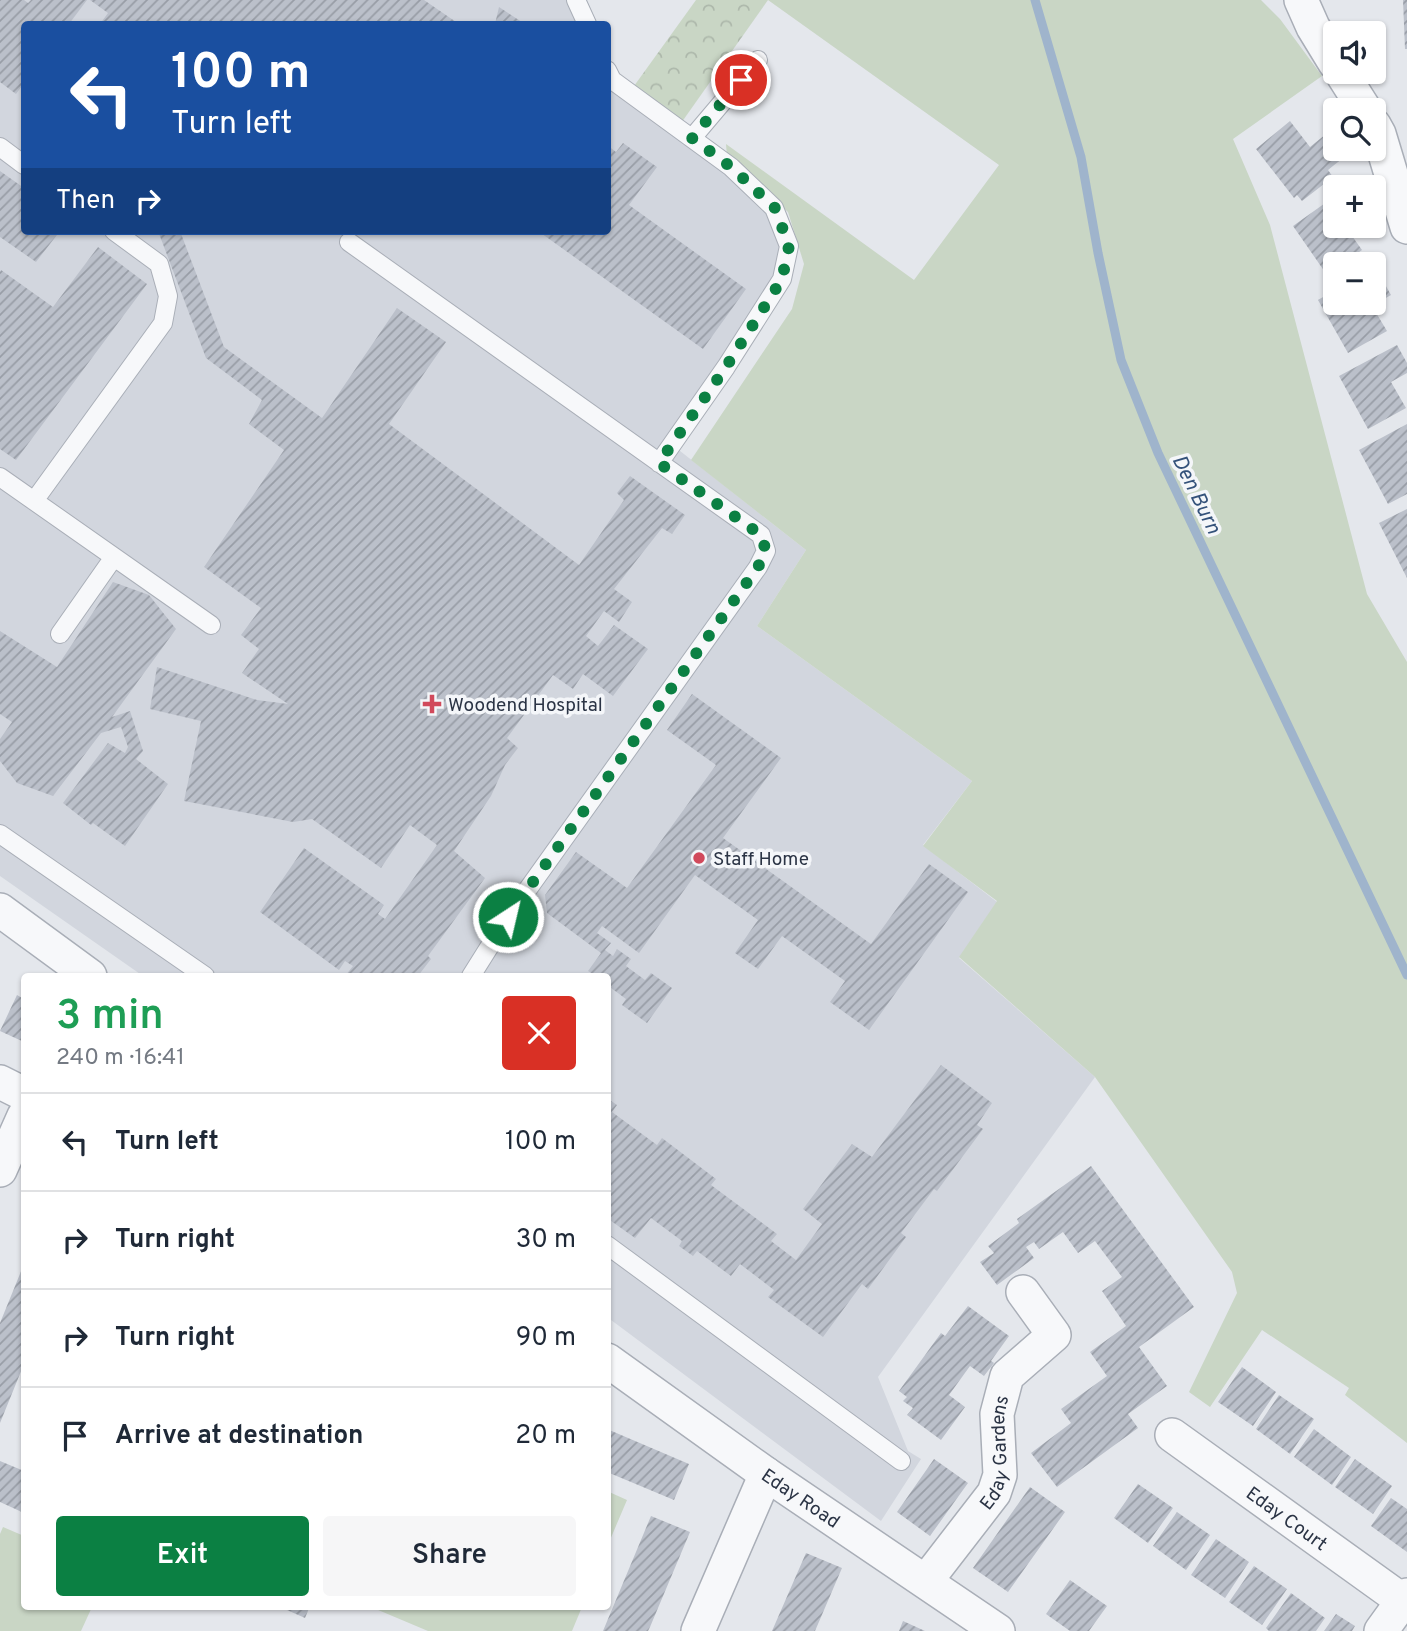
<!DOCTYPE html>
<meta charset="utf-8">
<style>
:root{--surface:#fff;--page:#f6f6f7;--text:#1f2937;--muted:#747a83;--line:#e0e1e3;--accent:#0b8043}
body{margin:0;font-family:Overpass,sans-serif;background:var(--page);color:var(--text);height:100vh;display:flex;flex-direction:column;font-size:26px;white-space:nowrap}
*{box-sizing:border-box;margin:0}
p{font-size:23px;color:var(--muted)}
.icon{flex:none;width:38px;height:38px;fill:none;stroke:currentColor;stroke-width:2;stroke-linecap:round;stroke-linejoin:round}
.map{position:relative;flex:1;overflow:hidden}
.panel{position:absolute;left:21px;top:973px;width:590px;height:637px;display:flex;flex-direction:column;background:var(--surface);border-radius:7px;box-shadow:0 2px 5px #0004}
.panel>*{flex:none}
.hud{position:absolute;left:21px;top:21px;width:590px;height:214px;border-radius:7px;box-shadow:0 2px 5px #0004;background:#1a4fa0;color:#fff;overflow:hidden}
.controls{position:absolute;left:1323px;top:21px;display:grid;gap:14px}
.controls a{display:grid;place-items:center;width:63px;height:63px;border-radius:7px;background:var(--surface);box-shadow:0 2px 5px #0004;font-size:35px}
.pin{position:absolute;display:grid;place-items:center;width:60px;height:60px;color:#fff;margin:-30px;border:4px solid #fff;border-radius:50%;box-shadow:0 2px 7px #0007}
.me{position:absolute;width:77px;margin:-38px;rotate:35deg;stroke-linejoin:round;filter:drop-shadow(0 0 5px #0008)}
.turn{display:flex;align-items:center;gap:24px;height:147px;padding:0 35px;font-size:32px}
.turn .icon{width:91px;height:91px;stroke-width:2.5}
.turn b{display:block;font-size:49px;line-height:60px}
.then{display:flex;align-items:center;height:66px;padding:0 35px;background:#0003;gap:14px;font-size:26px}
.round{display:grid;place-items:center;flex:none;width:74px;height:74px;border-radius:7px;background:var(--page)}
.overview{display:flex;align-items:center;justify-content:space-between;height:119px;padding:0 35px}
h1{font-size:42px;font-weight:600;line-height:52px;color:#1e9e55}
.primary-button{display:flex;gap:14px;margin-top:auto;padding:14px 35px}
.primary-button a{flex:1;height:80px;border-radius:7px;background:var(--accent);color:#fff;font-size:28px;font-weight:600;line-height:80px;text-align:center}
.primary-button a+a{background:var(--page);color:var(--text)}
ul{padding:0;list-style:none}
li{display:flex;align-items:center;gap:21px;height:98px;padding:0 35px;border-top:2px solid var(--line)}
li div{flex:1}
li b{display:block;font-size:26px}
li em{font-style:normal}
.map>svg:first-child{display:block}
.built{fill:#d2d6de}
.green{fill:#c9d6c5}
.forest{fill:url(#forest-crowns)}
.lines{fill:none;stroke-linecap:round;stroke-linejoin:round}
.stream{stroke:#9fb4cc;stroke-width:9}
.building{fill:url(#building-hatch)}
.service-casing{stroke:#a9aeb7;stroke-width:20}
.minor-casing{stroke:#a9aeb7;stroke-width:36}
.service{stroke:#f7f8fa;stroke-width:18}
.minor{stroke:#f7f8fa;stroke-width:33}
.route{stroke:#0b8043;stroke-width:12;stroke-dasharray:0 21.6}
.poi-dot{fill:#d1495b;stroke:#f4f6f9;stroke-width:2.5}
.labels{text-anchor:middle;stroke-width:7;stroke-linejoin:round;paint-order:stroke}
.poi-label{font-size:19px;fill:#2b3445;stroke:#f4f6f9;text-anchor:start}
.street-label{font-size:19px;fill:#2b3445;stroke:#f4f6f9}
.water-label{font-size:21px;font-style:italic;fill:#34527a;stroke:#f4f6f9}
</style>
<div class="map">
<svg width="1407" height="1631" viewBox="0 0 1407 1631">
<defs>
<pattern id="forest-crowns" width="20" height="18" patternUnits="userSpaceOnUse" patternTransform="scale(1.75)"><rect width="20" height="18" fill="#c9d6c5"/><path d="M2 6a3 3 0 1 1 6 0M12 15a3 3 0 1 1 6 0" fill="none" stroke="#adb8ab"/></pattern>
<pattern id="building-hatch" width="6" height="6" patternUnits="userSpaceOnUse" patternTransform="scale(1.75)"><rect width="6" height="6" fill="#bbc0ca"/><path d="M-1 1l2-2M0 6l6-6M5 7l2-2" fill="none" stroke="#989da6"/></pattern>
</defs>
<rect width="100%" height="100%" fill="#e4e7ec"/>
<path class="built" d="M 0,0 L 587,0 L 597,24 L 24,24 L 24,231 L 607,231 L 607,53 L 619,83 L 692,138 L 773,217 L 788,256 L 675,447 L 806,550 L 757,626 L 972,781 L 923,845 L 997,902 L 959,958 L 1095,1077 L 878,1377 L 908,1451 L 921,1459 L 881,1521 L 607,1317 L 607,976 L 143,976 L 0,876 Z"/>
<path class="green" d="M 768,0 L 1261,0 L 1280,19 L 1322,76 L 1233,139 L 1270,225 L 1367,594 L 1407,662 L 1407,1443 L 1345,1395 L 1349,1388 L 1262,1330 L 1210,1407 L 1189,1392 L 1237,1293 L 1232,1272 L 1095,1077 L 959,957 L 997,901 L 923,846 L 972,781 L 757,626 L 806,550 L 691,460 L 792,309 L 804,264 L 788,212 L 727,157 L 726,144 L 914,280 L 999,165 Z
M 607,1491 L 627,1500 L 607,1547 Z
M 3,1527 L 24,1536 L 24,1606 L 92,1607 L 81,1631 L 0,1631 L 0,1534 Z
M 371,1607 L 582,1607 L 572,1631 L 428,1631 Z"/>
<path class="forest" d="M 696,0 L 768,0 L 679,126 L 629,93 Z"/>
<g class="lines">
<path class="stream" d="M 1035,0 L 1081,157 L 1098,253 L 1121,360 L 1158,453 L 1407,975"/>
</g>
<path class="building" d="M 0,0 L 24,0 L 28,3 L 31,0 L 87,0 L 69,24 L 24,24 L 24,83 L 16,94 L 0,82 Z
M 90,0 L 424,0 L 459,24 L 100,24 L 108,13 Z
M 1403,0 L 1407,0 L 1407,49 L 1405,49 Z
M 499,7 L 525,24 L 495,24 Z
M 1290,121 L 1310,147 L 1331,130 L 1335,135 L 1335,149 L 1346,149 L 1349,153 L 1328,170 L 1333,177 L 1302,201 L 1297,195 L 1294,198 L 1256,149 Z
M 623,143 L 657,167 L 629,205 L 746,289 L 703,349 L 538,231 L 607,231 L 607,145 L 616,152 Z
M 0,171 L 24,188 L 24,231 L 60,231 L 36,262 L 0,237 Z
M 1335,196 L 1335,226 L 1345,226 L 1362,250 L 1342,264 L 1335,264 L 1335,269 L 1327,275 L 1293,226 Z
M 158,231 L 180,231 L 224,347 L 322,418 L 397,308 L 446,342 L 389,424 L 579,565 L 624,500 L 617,493 L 630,476 L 685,515 L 672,534 L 662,528 L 614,589 L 632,602 L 619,622 L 604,611 L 586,636 L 598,646 L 614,625 L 648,649 L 613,696 L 583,674 L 573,689 L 553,675 L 507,738 L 518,748 L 505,765 L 491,796 L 454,851 L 485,878 L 428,956 L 431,959 L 418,976 L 345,976 L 353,966 L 345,961 L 339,970 L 260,912 L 304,848 L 384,905 L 378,914 L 385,919 L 437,845 L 410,825 L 381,868 L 312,819 L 293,822 L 184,801 L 201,721 L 150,709 L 157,667 L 257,700 L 288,704 L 242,673 L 259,649 L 241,635 L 261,608 L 204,567 L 284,450 L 249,424 L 262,400 L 206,358 Z
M 98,247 L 147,284 L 16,460 L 0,449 L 0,272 L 1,270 L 53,307 Z
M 1374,265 L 1391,295 L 1372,306 L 1387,331 L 1348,353 L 1318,300 L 1335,290 L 1335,303 L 1374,303 Z
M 1397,345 L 1407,363 L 1407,373 L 1391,382 L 1406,408 L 1368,429 L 1339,376 Z
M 1407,424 L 1407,494 L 1388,504 L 1359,450 Z
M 1407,509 L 1407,578 L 1379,523 Z
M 113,582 L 149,595 L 176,629 L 112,717 L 130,711 L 143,751 L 136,759 L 168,784 L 125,846 L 93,823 L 91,825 L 63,803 L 108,743 L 125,753 L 128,747 L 121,727 L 101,733 L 53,796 L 17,783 L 0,761 L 0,739 L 12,722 L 0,714 L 0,631 L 57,667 Z
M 692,694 L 781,758 L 723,838 L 871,944 L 929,864 L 968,892 L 869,1030 L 830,1002 L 845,981 L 782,936 L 758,969 L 735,953 L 758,920 L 695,875 L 639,953 L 602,926 L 597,933 L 611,943 L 605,950 L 613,956 L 617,949 L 631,959 L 626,966 L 645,980 L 651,973 L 672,988 L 647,1023 L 622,1005 L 626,999 L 607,985 L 607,976 L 596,976 L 588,971 L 601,953 L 547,913 L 545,895 L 576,852 L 627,888 L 716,765 L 667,730 Z
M 17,995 L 24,999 L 24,1042 L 0,1031 Z
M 941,1065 L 992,1103 L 977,1125 L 983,1129 L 937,1191 L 934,1189 L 901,1233 L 906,1237 L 868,1289 L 862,1284 L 823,1337 L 768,1297 L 774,1290 L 740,1264 L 731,1276 L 697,1251 L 693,1256 L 679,1246 L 682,1241 L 651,1218 L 635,1238 L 607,1218 L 607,1098 L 617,1105 L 612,1112 L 657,1145 L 662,1138 L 716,1179 L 711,1185 L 777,1234 L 771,1241 L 796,1260 L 822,1224 L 803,1209 L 852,1144 L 872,1157 Z
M 1091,1166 L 1194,1307 L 1139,1347 L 1167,1386 L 1128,1414 L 1138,1428 L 1057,1487 L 1031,1453 L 1071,1423 L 1061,1409 L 1107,1376 L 1090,1352 L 1126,1326 L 1102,1291 L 1122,1277 L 1095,1241 L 1078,1253 L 1063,1232 L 1039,1249 L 1034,1242 L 1026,1247 L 1034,1258 L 997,1285 L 980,1262 L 994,1253 L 988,1246 L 1019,1223 L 1017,1219 Z
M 24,1264 L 24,1364 L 0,1423 L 0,1323 Z
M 968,1306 L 1009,1336 L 991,1361 L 994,1363 L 984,1376 L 970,1366 L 949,1395 L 965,1407 L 941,1440 L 907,1415 L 913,1408 L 903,1401 L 907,1397 L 899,1391 L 941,1333 L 945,1336 Z
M 1242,1367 L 1276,1392 L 1253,1426 L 1218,1402 Z
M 1279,1395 L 1314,1419 L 1290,1454 L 1256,1429 Z
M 607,1429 L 689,1464 L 674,1500 L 607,1472 Z
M 1314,1429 L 1351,1457 L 1332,1485 L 1294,1457 Z
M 934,1459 L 968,1483 L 930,1536 L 897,1512 Z
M 1355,1459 L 1392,1486 L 1373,1514 L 1335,1487 Z
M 0,1461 L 24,1471 L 24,1513 L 0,1502 Z
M 1138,1484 L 1173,1508 L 1148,1543 L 1114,1518 Z
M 1030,1487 L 1065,1512 L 1008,1592 L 973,1568 Z
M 1391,1498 L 1407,1509 L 1407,1552 L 1371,1526 Z
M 1177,1512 L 1210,1535 L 1186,1570 L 1153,1546 Z
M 651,1516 L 690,1532 L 650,1627 L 648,1631 L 603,1631 Z
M 1216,1539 L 1249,1562 L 1225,1598 L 1191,1575 Z
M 806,1553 L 842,1568 L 815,1631 L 772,1631 Z
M 1254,1566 L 1287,1589 L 1262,1625 L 1229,1602 Z
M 1070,1580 L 1107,1606 L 1089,1631 L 1070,1631 L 1046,1614 Z
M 1291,1593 L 1325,1618 L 1316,1631 L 1269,1631 L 1266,1628 Z
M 278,1606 L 310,1606 L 305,1618 Z
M 1336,1614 L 1355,1626 L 1352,1631 L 1324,1631 Z
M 903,1621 L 925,1631 L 899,1631 Z"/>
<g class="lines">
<defs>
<path id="service" d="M 576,0 L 587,24
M 607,70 L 612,80 L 731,167 L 774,208 L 789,246 L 782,279 L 726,367 L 659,463
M 692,138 L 758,60
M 0,147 L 24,165
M 349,242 L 761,535 L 766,551 L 758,567 L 508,917 L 471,976
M 0,477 L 211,625
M 34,501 L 163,323 L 168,296 L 159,264 L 114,231
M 60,634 L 114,557
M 0,834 L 205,976
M 607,1245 L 901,1461"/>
<g id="minor">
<path d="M 1301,0 L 1313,27 L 1335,63"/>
<path d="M 1341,72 L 1365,110"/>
<path d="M 1374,125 L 1379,134 L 1407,227"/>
<path d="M 0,910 L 90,976"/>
<path d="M 0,1082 L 24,1094"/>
<path d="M 0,1170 L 24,1116"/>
<path id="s1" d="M 607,1360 L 766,1474 L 998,1631"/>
<path id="s2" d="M 1172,1435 L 1403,1601"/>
<path id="s3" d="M 926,1581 L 994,1493 L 1000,1475 L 997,1414 L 1007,1376 L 1054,1335 L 1023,1292"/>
<path d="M 698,1631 L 766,1474"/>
<path d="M 1381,1631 L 1407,1595"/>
</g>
</defs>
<use href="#service" class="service-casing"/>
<use href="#minor" class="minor-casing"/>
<use href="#service" class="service"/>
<use href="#minor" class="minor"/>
</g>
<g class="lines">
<path class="route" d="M 508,917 L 758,567 L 766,551 L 761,535 L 659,463 L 726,367 L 782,279 L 789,246 L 775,208 L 731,167 L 692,138 L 741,80"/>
</g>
<g class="poi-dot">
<path d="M428.5 693.5h7v7h7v7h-7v7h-7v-7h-7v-7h7z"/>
<circle cx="699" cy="858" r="7"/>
</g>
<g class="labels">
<g class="poi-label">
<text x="448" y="711">Woodend Hospital</text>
<text x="713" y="865">Staff Home</text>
</g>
<g class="street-label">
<text dy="7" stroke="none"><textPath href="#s3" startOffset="152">Eday Gardens</textPath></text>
<text dy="7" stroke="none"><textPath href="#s1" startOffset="238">Eday Road</textPath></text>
<text dy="7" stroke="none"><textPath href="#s2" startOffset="142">Eday Court</textPath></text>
</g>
<g class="water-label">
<text transform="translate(1197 494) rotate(64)" y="7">Den Burn</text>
</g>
</g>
</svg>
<div class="controls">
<a><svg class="icon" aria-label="sound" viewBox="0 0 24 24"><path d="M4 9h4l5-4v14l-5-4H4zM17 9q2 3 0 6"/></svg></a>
<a><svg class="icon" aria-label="search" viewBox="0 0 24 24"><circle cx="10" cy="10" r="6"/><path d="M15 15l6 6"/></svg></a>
<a>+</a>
<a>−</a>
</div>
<div class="pin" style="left:741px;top:80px;background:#d93025"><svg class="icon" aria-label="arrive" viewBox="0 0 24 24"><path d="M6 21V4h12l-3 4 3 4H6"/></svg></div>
<svg class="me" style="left:508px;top:917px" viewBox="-20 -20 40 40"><circle r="17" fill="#0b8043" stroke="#fff" stroke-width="3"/><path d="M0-11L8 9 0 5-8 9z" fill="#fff"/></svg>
<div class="hud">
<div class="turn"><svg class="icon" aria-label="left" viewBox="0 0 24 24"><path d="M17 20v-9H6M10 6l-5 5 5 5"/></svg><div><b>100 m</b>Turn left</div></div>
<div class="then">Then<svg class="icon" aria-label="right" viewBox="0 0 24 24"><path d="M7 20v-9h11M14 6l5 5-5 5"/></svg></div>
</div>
<section class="panel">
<div class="overview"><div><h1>3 min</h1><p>240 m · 16:41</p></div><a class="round" style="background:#d93025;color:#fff"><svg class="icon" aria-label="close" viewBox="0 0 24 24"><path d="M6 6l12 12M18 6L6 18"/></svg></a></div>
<ul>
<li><svg class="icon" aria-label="left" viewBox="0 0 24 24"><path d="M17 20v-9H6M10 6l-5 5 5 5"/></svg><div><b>Turn left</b></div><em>100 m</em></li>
<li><svg class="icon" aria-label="right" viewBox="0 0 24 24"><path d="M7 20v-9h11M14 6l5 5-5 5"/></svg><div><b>Turn right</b></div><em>30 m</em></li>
<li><svg class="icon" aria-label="right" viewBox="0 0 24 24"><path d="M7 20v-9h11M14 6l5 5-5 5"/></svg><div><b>Turn right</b></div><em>90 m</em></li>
<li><svg class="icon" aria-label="arrive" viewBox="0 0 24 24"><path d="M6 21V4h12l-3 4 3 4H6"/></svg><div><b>Arrive at destination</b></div><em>20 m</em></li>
</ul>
<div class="primary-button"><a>Exit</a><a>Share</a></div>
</section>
</div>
